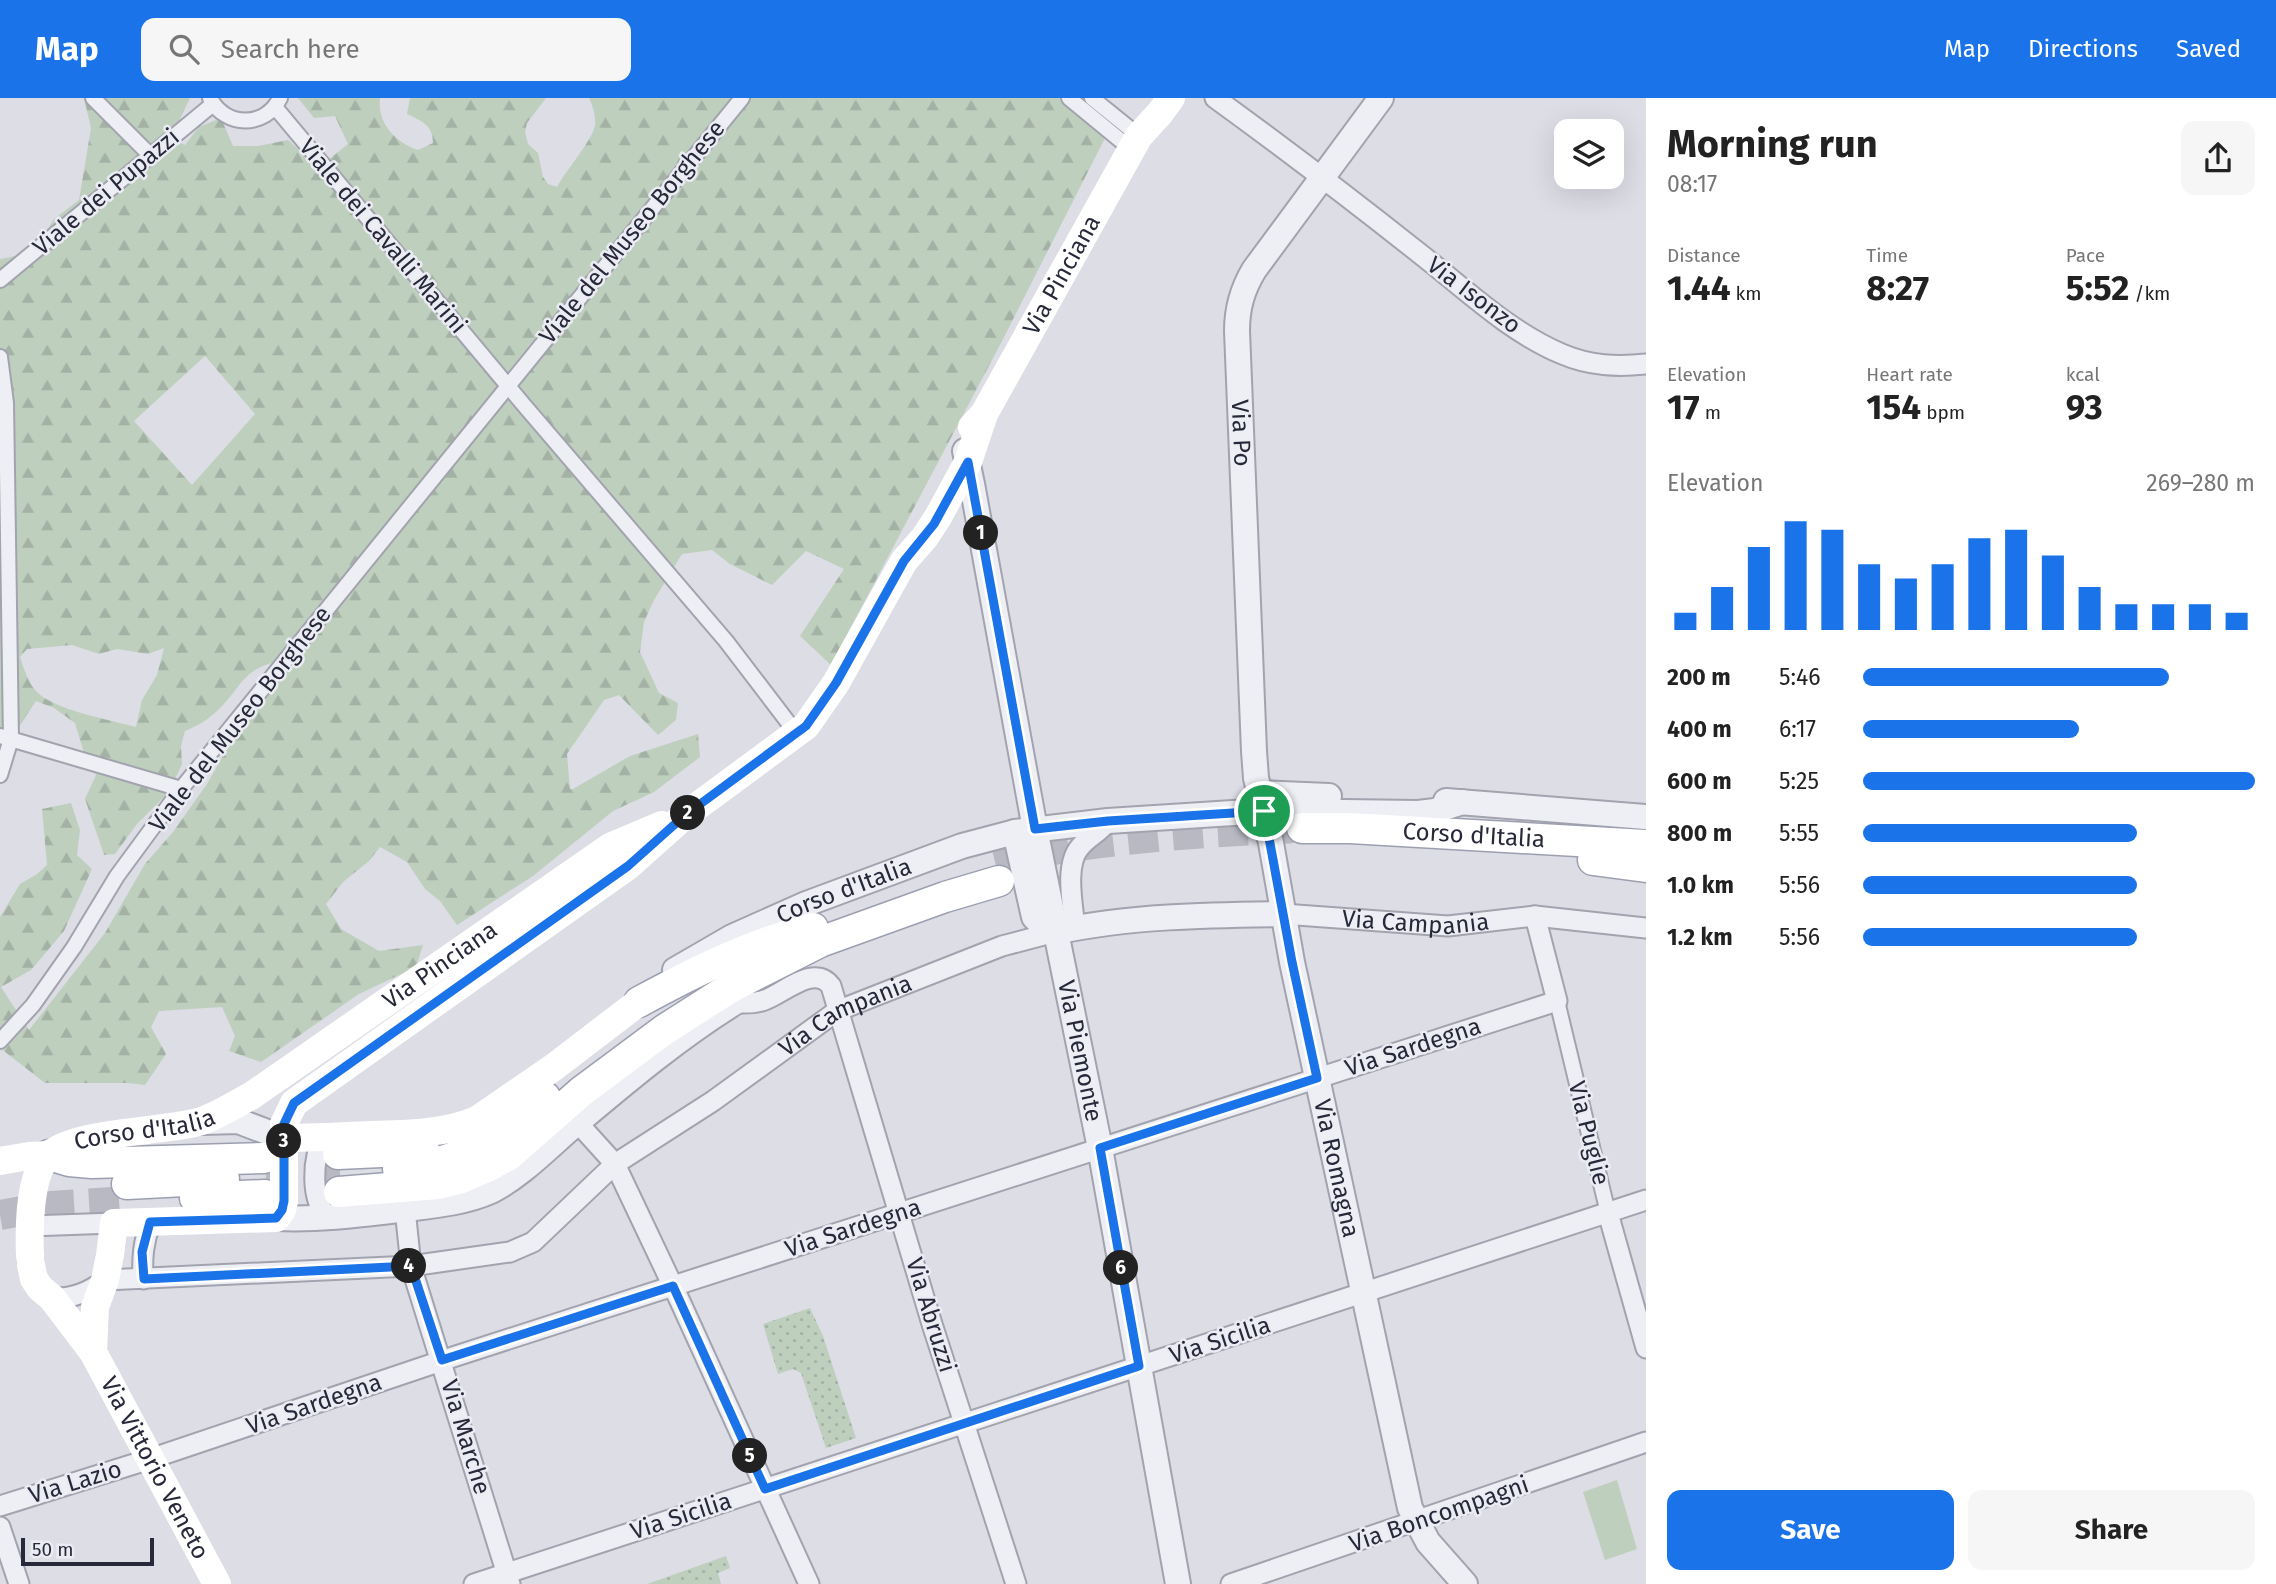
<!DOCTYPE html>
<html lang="en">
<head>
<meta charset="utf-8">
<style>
	:root { --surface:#fff; --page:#f6f6f6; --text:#222; --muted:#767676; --accent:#1a73e8 }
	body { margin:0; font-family:"Fira Sans",sans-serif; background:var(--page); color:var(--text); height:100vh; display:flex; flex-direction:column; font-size:26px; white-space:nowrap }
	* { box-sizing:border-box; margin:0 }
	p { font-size:23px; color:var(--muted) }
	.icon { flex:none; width:38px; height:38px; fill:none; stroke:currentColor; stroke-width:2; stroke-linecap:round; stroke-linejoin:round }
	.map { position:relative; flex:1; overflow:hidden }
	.panel { display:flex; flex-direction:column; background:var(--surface); width:630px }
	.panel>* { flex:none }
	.fabs { position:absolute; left:1554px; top:21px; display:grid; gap:14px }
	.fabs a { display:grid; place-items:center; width:70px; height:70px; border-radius:14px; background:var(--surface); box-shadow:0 7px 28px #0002; font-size:35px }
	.scale { position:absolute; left:21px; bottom:18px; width:133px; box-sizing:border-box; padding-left:7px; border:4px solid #27293a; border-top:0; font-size:19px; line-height:24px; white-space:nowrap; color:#27293a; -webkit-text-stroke:5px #ebecf3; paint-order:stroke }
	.pin { position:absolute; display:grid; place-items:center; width:60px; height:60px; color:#fff; margin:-30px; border:4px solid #fff; border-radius:50%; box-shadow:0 2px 7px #0007 }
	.km { position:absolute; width:35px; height:35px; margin:-18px; border-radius:50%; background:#222; color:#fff; font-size:19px; line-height:35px; text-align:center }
	.round { display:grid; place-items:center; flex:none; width:74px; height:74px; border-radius:14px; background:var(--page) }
	.headline { display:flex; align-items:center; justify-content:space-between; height:119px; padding:0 21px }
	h1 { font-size:38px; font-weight:700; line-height:52px }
	.stats { display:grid; grid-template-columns:repeat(3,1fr); gap:10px; height:119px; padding:7px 21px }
	.stats div { display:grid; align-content:center }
	.stats b { font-size:35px; font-weight:700 }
	.stats small { font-size:19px; font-weight:400 }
	.stats p { font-size:19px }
	.chart { height:196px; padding:14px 21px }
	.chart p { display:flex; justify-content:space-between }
	.chart svg { width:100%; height:126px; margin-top:7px; stroke:var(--accent); stroke-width:6 }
	.button { display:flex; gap:14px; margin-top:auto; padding:14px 21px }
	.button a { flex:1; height:80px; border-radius:14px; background:var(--accent); color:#fff; font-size:28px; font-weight:700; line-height:80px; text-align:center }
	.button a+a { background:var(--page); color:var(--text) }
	ul { padding:0 21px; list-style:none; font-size:23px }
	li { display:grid; grid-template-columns:112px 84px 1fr; align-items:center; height:52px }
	li i { height:18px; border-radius:9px; background:var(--accent) }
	header { display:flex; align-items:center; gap:42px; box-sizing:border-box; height:98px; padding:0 35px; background:var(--accent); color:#fff }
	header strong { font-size:33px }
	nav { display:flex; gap:38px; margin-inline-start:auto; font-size:24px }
	.search { width:490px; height:63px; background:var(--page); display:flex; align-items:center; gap:18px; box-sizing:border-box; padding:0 24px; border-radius:14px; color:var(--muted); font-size:26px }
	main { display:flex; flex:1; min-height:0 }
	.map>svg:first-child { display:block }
	.forest { fill:url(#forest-firs); fill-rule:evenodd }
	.garden { fill:url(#garden-dots) }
	.pitch { fill:#becfbe }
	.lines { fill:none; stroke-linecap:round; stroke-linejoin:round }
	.primary-tunnel { stroke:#b8b9c3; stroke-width:30; stroke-dasharray:30 15; stroke-linecap:butt }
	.pedestrian-casing { stroke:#a2a3ae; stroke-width:18 }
	.minor-casing { stroke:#a2a3ae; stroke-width:23 }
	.tertiary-casing { stroke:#a2a3ae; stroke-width:28 }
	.primary-casing { stroke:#9c9fb0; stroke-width:33 }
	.pedestrian { stroke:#eeeff4; stroke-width:14 }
	.minor { stroke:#eeeff4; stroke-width:19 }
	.tertiary { stroke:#eeeff4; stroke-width:24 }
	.secondary { stroke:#fff; stroke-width:28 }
	.primary { stroke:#fff; stroke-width:30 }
	.route-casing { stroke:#fff; stroke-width:14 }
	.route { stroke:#1a73e8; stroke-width:9 }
	.labels { text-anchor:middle; stroke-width:5; stroke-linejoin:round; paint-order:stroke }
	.street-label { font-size:24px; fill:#27293a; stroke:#ebecf3 }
</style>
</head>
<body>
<header>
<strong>Map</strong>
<div class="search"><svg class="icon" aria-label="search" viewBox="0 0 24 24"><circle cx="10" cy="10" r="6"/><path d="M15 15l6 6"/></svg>Search here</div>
<nav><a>Map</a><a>Directions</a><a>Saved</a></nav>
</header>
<main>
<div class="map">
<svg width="1646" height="1486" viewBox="0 0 1646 1486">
	<defs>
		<pattern id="forest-firs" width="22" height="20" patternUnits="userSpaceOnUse" patternTransform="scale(1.75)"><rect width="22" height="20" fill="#becfbe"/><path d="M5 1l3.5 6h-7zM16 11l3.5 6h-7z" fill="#a3b2a4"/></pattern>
		<pattern id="garden-dots" width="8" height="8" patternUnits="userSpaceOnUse" patternTransform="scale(1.75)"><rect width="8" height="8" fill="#becfbe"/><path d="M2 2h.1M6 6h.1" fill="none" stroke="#a3b2a4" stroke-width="1.8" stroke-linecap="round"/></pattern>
	</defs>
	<rect width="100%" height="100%" fill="#dcdde5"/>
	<path class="forest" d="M84 0H190L171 40 185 47 199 29 221 20 233 48H258L288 42 310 62H328L348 46 335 18 314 20 298 0H380C377 25 395 44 418 52L433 45C433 27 422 23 407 16L410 0H546L527 25 525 34 528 46 538 55 543 79 548 86 557 89C565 74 594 40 595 27 596 18 593 9 589 0H1060L1106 38 1001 245 831 567 800 538 844 471 806 453 772 487 730 466 712 452 682 456 654 502 644 524 640 554 659 595 678 605 676 622 658 637 619 597 604 602 567 656 570 691H573L630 658 698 636 700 659 654 694 613 713 533 778 457 827 440 803 425 791 407 764 380 749 369 763 343 784 326 806 341 831 379 853 423 847 416 869 359 896 261 964 229 953 235 938 222 909 159 913 151 929 166 956 145 987 128 985H45L0 950V819L20 786 37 776 47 767 42 711 71 705 80 732 77 757 92 771 64 833 31 872 1 889 29 932 105 835 145 766 173 734 207 686 276 564C241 572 241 591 218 612 208 622 197 628 185 633L181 648 182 666 169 694 137 726 115 756 104 757 85 701 96 677 87 665 75 625 54 610 36 603 11 641 0 632V161L21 157 41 142 54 121 79 102 91 30ZM205 258 255 316 192 387 134 323ZM72 547 99 556 117 551 148 556 164 550 157 577 142 602 136 629C111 622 54 612 37 594 28 585 24 571 20 559L27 551Z"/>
	<path class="garden" d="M810 1210 823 1238 856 1340 826 1350 801 1275 793 1271 778 1276 763 1226Z
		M726 1458 730 1470 718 1475 721 1486H647Z"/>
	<path class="pitch" d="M1617 1382 1637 1451 1605 1462 1583 1394Z"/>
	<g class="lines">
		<path class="primary-tunnel" d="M995 764C1090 741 1203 734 1302 730
			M266 1079 340 1076
			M0 1117 51 1108 128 1103"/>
		<g class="pedestrian-casing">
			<path id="pedestrian" d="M93 0 151 58
				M210 0C225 30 266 30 280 0
				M1069 0 1131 51
				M1092 0 1139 38
				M275 9 523 306 726 543 797 636
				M0 182 213 6
				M0 259 6 305 11 641 0 677
				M0 638 181 691
				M1557 903 1608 1115
				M0 943 33 907 74 849 117 778 181 691 742 0"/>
		</g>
		<g class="minor-casing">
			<g id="minor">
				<path d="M1215 0C1284 50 1352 102 1419 155 1464 190 1509 234 1562 256 1590 268 1617 269 1646 266"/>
				<path id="s1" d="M1283 816 1448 828 1535 818 1646 830"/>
				<path d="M1075 830C1073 808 1064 767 1080 749 1088 739 1099 735 1108 723"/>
				<path d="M734 905C745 905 757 906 767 901 785 894 815 866 831 888L932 1226 1016 1486"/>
				<path d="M577 1024 615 1066 679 1201 809 1486"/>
				<path d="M324 1039C312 1060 310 1101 328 1120"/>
				<path d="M405 1111 411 1168 510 1486"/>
				<path d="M1608 1115 1646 1250"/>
				<path d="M30 1128 114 1125"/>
				<path d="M143 1181C142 1160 143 1144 151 1124"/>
				<path id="s2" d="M52 1200C73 1201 89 1194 105 1182L411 1168 510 1154 533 1144 615 1066 713 1003 837 913 1002 848 1055 834"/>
				<path d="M0 1408 150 1361 456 1258 1557 903 1535 818"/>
				<path d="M0 1429 19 1486"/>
				<path d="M474 1486 1646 1102"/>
				<path d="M1231 1486 1646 1344"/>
			</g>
		</g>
		<g class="tertiary-casing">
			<g id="tertiary">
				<path id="s3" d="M1381 0 1254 172C1242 192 1237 210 1237 233L1254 653 1256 680 1271 745 1292 864 1410 1410 1428 1444 1465 1486"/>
				<path id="s4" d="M965 353 972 386 1035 731 1100 1050 1178 1486"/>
				<path d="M1260 695 1329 698"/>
				<path d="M1446 703 1646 719"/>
				<path d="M1015 734 1034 819 1044 829 1055 834"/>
				<path d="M1055 834C1129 818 1208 817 1283 816"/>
				<path id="s5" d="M675 872 732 839 806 806 962 748 1015 734 1108 723 1264 713 1418 715 1435 713 1462 704"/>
				<path d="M203 1024 238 1023 283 1040"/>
				<path d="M276 1120C317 1122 357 1117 398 1112 428 1108 462 1106 491 1093 524 1076 550 1047 578 1024 628 982 678 940 734 905"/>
			</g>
		</g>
		<g class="primary-casing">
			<g id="primary">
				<path id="s9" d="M1302 730H1350L1646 747"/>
				<path d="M1593 762 1646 769"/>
				<path d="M639 904C696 873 750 846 813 830"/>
				<path d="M338 1056 424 1052"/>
				<path d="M49 1057 69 1063 92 1065 264 1060"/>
				<path d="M398 1071C460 1067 499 1038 545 999"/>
				<path d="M127 1086 224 1081"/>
				<path d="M339 1094 438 1086 459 1081 487 1069 509 1057 582 993 664 932 733 888 820 844 945 799 999 783"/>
				<path d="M195 1100 265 1097"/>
			</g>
		</g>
		<use href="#pedestrian" class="pedestrian"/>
		<use href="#minor" class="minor"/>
		<use href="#tertiary" class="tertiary"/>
		<g class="secondary">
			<path id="s6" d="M972 329 984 316 1139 38 1160 15 1171 0"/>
			<path d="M283 1040C313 1040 342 1038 371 1037 407 1036 444 1036 477 1022L554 969 639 904"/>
			<path d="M0 1063 29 1058 49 1057"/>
			<path d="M110 1157 114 1125 276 1120 282 1112 284 1103V1026L294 1005 628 768 684 718 806 628 836 585 904 463 925 439 938 419 968 364 984 316"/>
			<path id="s7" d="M30 1158C29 1132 29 1079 47 1059 72 1033 163 1034 198 1024 216 1019 235 1006 251 998L610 749 662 727"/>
			<path id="s8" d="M31 1167 34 1181 40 1190 52 1200 93 1254 217 1486"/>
			<path d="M93 1254 95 1209 105 1182 109 1162"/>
		</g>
		<use href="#primary" class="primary"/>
	</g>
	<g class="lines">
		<g class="route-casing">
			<path id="route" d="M968 364 1035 731 1108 723 1264 713 1292 864 1317 980 1100 1050 1139 1268 765 1391 673 1188 442 1262 411 1168 144 1181 142 1154 150 1124 276 1120 282 1112 284 1103V1026L294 1005 628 768 684 718 806 628 836 585 904 463 934 426Z"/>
		</g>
		<use href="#route" class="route"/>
	</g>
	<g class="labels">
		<g class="street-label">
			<text transform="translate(106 94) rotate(-40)" y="8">Viale dei Pupazzi</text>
			<text transform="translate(632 134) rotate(-51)" y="8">Viale del Museo Borghese</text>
			<text transform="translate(383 138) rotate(50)" y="8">Viale dei Cavalli Marini</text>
			<text dy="8" stroke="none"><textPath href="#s6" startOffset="177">Via Pinciana</textPath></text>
			<text transform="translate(1474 197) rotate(37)" y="8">Via Isonzo</text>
			<text dy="8" stroke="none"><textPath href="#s3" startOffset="380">Via Po</textPath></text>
			<text transform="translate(240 621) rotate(-52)" y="8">Viale del Museo Borghese</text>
			<text dy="8" stroke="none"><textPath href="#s9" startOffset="172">Corso d'Italia</textPath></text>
			<text dy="8" stroke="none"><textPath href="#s5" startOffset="187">Corso d'Italia</textPath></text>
			<text dy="8" stroke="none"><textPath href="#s1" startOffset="133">Via Campania</textPath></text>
			<text dy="8" stroke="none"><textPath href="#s7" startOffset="548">Via Pinciana</textPath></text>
			<text dy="8" stroke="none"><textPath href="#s2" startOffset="877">Via Campania</textPath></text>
			<text transform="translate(1413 949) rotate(-18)" y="8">Via Sardegna</text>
			<text dy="8" stroke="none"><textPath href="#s4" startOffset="611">Via Piemonte</textPath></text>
			<text transform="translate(1589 1035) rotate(76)" y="8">Via Puglie</text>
			<text dy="8" stroke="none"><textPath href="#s7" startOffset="205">Corso d'Italia</textPath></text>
			<text dy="8" stroke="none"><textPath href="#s3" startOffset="1124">Via Romagna</textPath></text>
			<text transform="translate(853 1130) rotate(-18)" y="8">Via Sardegna</text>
			<text transform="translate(931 1217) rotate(73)" y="8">Via Abruzzi</text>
			<text transform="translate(1220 1242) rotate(-18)" y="8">Via Sicilia</text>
			<text transform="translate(314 1306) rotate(-19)" y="8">Via Sardegna</text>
			<text transform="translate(466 1339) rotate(73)" y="8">Via Marche</text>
			<text dy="8" stroke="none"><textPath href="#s8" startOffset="240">Via Vittorio Veneto</textPath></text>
			<text transform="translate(75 1384) rotate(-17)" y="8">Via Lazio</text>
			<text transform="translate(1439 1416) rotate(-19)" y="8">Via Boncompagni</text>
			<text transform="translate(681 1418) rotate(-18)" y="8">Via Sicilia</text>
		</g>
	</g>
</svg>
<div class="fabs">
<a><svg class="icon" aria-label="layers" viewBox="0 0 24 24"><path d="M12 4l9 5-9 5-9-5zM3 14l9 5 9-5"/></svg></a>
</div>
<div class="scale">50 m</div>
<div class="pin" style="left:1264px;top:713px;background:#1e9e55"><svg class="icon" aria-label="arrive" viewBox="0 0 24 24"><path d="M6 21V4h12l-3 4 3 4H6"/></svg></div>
<b class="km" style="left:981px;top:435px">1</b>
<b class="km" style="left:688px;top:715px">2</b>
<b class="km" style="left:284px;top:1043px">3</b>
<b class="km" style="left:409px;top:1168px">4</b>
<b class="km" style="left:750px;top:1358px">5</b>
<b class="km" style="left:1121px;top:1170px">6</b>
</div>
<section class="panel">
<div class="headline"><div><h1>Morning run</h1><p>08:17</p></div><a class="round"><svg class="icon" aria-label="share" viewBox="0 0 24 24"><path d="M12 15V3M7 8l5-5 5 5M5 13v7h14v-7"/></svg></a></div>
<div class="stats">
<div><p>Distance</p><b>1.44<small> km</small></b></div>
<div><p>Time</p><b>8:27</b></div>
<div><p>Pace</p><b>5:52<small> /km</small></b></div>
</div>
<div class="stats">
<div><p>Elevation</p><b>17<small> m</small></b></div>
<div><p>Heart rate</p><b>154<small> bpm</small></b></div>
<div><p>kcal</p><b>93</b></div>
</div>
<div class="chart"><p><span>Elevation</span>269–280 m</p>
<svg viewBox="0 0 160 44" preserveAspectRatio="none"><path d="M5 44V38M15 44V29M25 44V15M35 44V6M45 44V9M55 44V21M65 44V26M75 44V21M85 44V12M95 44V9M105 44V18M115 44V29M125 44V35M135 44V35M145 44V35M155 44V38"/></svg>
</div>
<ul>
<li><b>200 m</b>5:46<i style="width:78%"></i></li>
<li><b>400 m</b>6:17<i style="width:55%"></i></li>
<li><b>600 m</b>5:25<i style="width:100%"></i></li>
<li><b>800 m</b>5:55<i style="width:70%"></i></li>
<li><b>1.0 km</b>5:56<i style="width:70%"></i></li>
<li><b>1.2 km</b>5:56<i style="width:70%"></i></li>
</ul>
<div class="button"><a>Save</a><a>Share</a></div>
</section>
</main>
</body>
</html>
